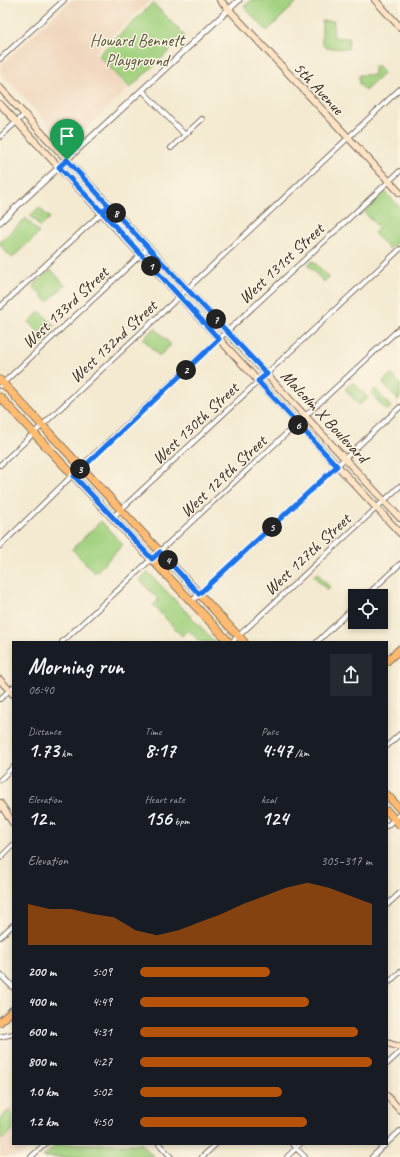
<!DOCTYPE html>
<html lang="en">
<head>
<meta charset="utf-8">
<style>
	:root { --surface:#171b24; --page:#242831; --text:#f1f3f6; --muted:#9ea1a6; --accent:#b45309 }
	body { margin:0; font-family:Caveat,sans-serif; background:var(--page); color:var(--text); height:100vh; display:flex; flex-direction:column; font-size:15px; white-space:nowrap }
	* { box-sizing:border-box; margin:0 }
	p { font-size:13px; color:var(--muted) }
	.icon { flex:none; width:22px; height:22px; fill:none; stroke:currentColor; stroke-width:2; stroke-linecap:round; stroke-linejoin:round }
	.map { position:relative; flex:1; overflow:hidden }
	.drawer { position:absolute; left:12px; top:641px; width:376px; height:504px; display:flex; flex-direction:column; background:var(--surface); border-radius:0px; box-shadow:0 2px 6px #0003 }
	.drawer>* { flex:none }
	.fabs { position:absolute; left:348px; top:589px; display:grid; gap:8px }
	.fabs a { display:grid; place-items:center; width:40px; height:40px; border-radius:0px; background:var(--surface); box-shadow:0 2px 6px #0003; font-size:20px }
	.pin { position:absolute; display:grid; place-items:center; width:34px; height:34px; color:#fff; margin:-41px -17px; border-radius:50% 50% 50% 0; rotate:-45deg; box-shadow:0 0 4px #0007 }
	.pin .icon { rotate:45deg }
	.km { position:absolute; width:20px; height:20px; margin:-10px; border-radius:50%; background:#222; color:#fff; font-size:11px; line-height:20px; text-align:center }
	.round { display:grid; place-items:center; flex:none; width:42px; height:42px; border-radius:0px; background:var(--page) }
	.overview { display:flex; align-items:center; justify-content:space-between; height:68px; padding:0 16px }
	h1 { font-size:22px; font-weight:700; line-height:30px }
	.metrics { display:grid; grid-template-columns:repeat(3,1fr); gap:6px; height:68px; padding:4px 16px }
	.metrics div { display:grid; align-content:center }
	.metrics b { font-size:20px; font-weight:700 }
	.metrics small { font-size:11px; font-weight:400 }
	.metrics p { font-size:11px }
	.chart { height:112px; padding:8px 16px }
	.chart p { display:flex; justify-content:space-between }
	.chart svg { width:100%; height:72px; margin-top:4px; fill:var(--accent); opacity:.7 }
	ul { padding:0 16px; list-style:none; font-size:13px }
	li { display:grid; grid-template-columns:64px 48px 1fr; align-items:center; height:30px }
	li i { height:10px; border-radius:5px; background:var(--accent) }
	.map>svg:first-child { display:block }
	.built { fill:#f0d6bc }
	.green { fill:#a3d280; stroke:#6f7e4f }
	.lines { fill:none; stroke-linecap:round; stroke-linejoin:round }
	.minor-casing { stroke:#7c6d5d; stroke-width:6 }
	.tertiary-casing { stroke:#7c6d5d; stroke-width:7 }
	.secondary-casing { stroke:#7c6d5d; stroke-width:8 }
	.primary-casing { stroke:#7c6d5d; stroke-width:9 }
	.minor { stroke:#fff; stroke-width:4 }
	.tertiary { stroke:#fff; stroke-width:5 }
	.secondary { stroke:#ffe4c6; stroke-width:6 }
	.primary { stroke:#ffbb71; stroke-width:7 }
	.route-casing { stroke:#fff; stroke-width:8 }
	.route { stroke:#1a73e8; stroke-width:5 }
	.labels { text-anchor:middle; stroke-width:3; stroke-linejoin:round; paint-order:stroke }
	.park-label { font-size:17px; fill:#555436; stroke:#fcf5e5 }
	.street-label { font-size:17px; fill:#3b2a1e; stroke:#fcf5e5 }
</style>
</head>
<body>
<div class="map">
<svg width="400" height="1157" viewBox="0 0 400 1157">
	<rect width="100%" height="100%" fill="#fcf5e5"/>
	<filter id="ink" filterUnits="userSpaceOnUse"><feTurbulence type="fractalNoise" baseFrequency=".025" numOctaves="2"/><feDisplacementMap in="SourceGraphic" scale="8" xChannelSelector="R" yChannelSelector="G"/><feConvolveMatrix kernelMatrix="1 2 1 2 8 2 1 2 1" color-interpolation-filters="sRGB"/></filter>
	<filter id="wash" filterUnits="userSpaceOnUse"><feTurbulence type="fractalNoise" baseFrequency=".012" numOctaves="4" result="noise"/><feDisplacementMap in="SourceGraphic" scale="16" xChannelSelector="R" yChannelSelector="G"/><feGaussianBlur stdDeviation="0.9" result="paint"/><feColorMatrix in="noise" values="0 0 0 0 0 0 0 0 0 0 0 0 0 0 0 0 0 1.4 0 .05"/><feComposite in="paint" operator="in"/></filter>
	<g filter="url(#wash)">
		<rect width="100%" height="100%" fill="#f4ead1"/>
		<path class="built" d="M71 0H151L95 52 128 89 67 145 0 72V66Z
			M13 1104V1144H34L20 1157H0V1116Z"/>
		<path class="green" d="M251 0H299L267 31 244 7Z
			M153 3 185 36 130 88 98 55Z
			M322 21H334L333 34 337 38H349L348 49 326 48 322 44Z
			M374 66H378L384 73 365 91 359 84V75H374Z
			M385 192 400 207V239L389 249 374 233 379 228 364 212Z
			M39 207 44 212 35 221 30 216Z
			M45 213 50 218 40 227 36 222Z
			M26 218 39 233 12 258 0 245V242Z
			M313 261 329 277 324 282 308 265Z
			M51 270 65 285 48 302 33 286Z
			M40 311 54 326 43 337 29 322Z
			M155 328 171 345 159 356 143 339Z
			M391 374 400 384V398L398 400 382 382Z
			M353 382 368 398 359 405 345 389Z
			M375 389 391 407 387 411 371 393Z
			M101 521 123 545 95 573 72 549Z
			M148 572 215 642H200L188 630 182 636 153 605 159 600 140 580Z
			M317 573 330 587 327 590 314 576Z
			M9 1111 13 1115V1130L2 1140 0 1137V1119Z
			M57 1144H142L154 1157H43Z"/>
	</g>
	<g filter="url(#ink)">
		<g class="lines">
			<g class="minor-casing">
				<path id="minor" d="M0 59 64 0
					M142 90 185 135
					M0 137 25 114
					M171 148 202 119
					M0 307 109 206
					M0 386 148 248
					M0 465 400 89
					M113 517 400 249
					M0 546 87 461 400 171
					M366 596 400 564
					M191 602 400 407
					M62 642 400 328
					M232 642 400 486
					M317 642 355 606
					M0 699 13 687
					M387 746 400 734
					M0 780 13 767
					M387 826 400 814
					M0 858 13 845
					M387 905 400 893
					M0 937 13 925
					M387 984 400 972
					M0 1037 13 1034
					M387 1064 400 1052
					M387 1143 400 1131
					M159 1144 171 1157
					M292 1144 305 1157
					M31 1157 45 1144
					M202 1157 216 1144
					M287 1157 300 1144
					M372 1157 386 1144"/>
			</g>
			<g class="tertiary-casing">
				<path id="tertiary" d="M0 222 239 0
					M0 974 13 987"/>
			</g>
			<g class="secondary-casing">
				<path id="secondary" d="M220 0 400 193
					M375 0 400 27
					M0 88 400 518
					M0 104 400 533
					M0 680 13 694
					M0 803 13 823
					M387 1043 400 1047
					M387 1096 400 1110"/>
			</g>
			<g class="primary-casing">
				<path id="primary" d="M0 380 244 642
					M0 397 229 642
					M387 661 400 649
					M387 795 400 809
					M387 811 400 825
					M0 1022 13 1010"/>
			</g>
			<use href="#minor" class="minor"/>
			<use href="#tertiary" class="tertiary"/>
			<use href="#secondary" class="secondary"/>
			<use href="#primary" class="primary"/>
		</g>
	</g>
	<g class="lines" filter="url(#ink)">
		<g class="route-casing">
			<path id="route" d="M67 160 109 206 102 212 219 339 74 476 152 559 160 552 199 594 337 466 258 381 267 374 109 206 102 212 59 167 67 160"/>
		</g>
		<use href="#route" class="route"/>
	</g>
	<g class="labels">
		<g class="park-label">
			<text x="137" y="46">Howard Bennett<tspan x="137" dy="20">Playground</tspan></text>
		</g>
		<g class="street-label">
			<text transform="translate(319 88) rotate(47)" y="6">5th Avenue</text>
			<text transform="translate(281 263) rotate(-43)" y="6">West 131st Street</text>
			<text transform="translate(65 307) rotate(-43)" y="6">West 133rd Street</text>
			<text transform="translate(113 341) rotate(-43)" y="6">West 132nd Street</text>
			<text transform="translate(325 416) rotate(47)" y="6">Malcolm X Boulevard</text>
			<text transform="translate(195 423) rotate(-43)" y="6">West 130th Street</text>
			<text transform="translate(223 476) rotate(-43)" y="6">West 129th Street</text>
			<text transform="translate(307 554) rotate(-43)" y="6">West 127th Street</text>
		</g>
	</g>
</svg>
<div class="fabs">
<a><svg class="icon" aria-label="locate" viewBox="0 0 24 24"><circle cx="12" cy="12" r="6"/><path d="M12 2v4M12 18v4M2 12h4M18 12h4"/></svg></a>
</div>
<div class="pin" style="left:67px;top:160px;background:#1e9e55"><svg class="icon" aria-label="arrive" viewBox="0 0 24 24"><path d="M6 21V4h12l-3 4 3 4H6"/></svg></div>
<b class="km" style="left:151px;top:266px">1</b>
<b class="km" style="left:186px;top:370px">2</b>
<b class="km" style="left:80px;top:469px">3</b>
<b class="km" style="left:168px;top:560px">4</b>
<b class="km" style="left:272px;top:527px">5</b>
<b class="km" style="left:298px;top:425px">6</b>
<b class="km" style="left:216px;top:319px">7</b>
<b class="km" style="left:116px;top:213px">8</b>
<section class="drawer">
<div class="overview"><div><h1>Morning run</h1><p>06:40</p></div><a class="round"><svg class="icon" aria-label="share" viewBox="0 0 24 24"><path d="M12 15V3M7 8l5-5 5 5M5 13v7h14v-7"/></svg></a></div>
<div class="metrics">
<div><p>Distance</p><b>1.73<small> km</small></b></div>
<div><p>Time</p><b>8:17</b></div>
<div><p>Pace</p><b>4:47<small> /km</small></b></div>
</div>
<div class="metrics">
<div><p>Elevation</p><b>12<small> m</small></b></div>
<div><p>Heart rate</p><b>156<small> bpm</small></b></div>
<div><p>kcal</p><b>124</b></div>
</div>
<div class="chart"><p><span>Elevation</span>305–317 m</p>
<svg viewBox="0 0 160 44" preserveAspectRatio="none"><path d="M0 44V19L10 22L20 22L30 25L40 27L50 35L60 38L70 35L80 30L90 25L100 19L110 14L120 9L130 6L140 9L150 14L160 19V44z"/></svg>
</div>
<ul>
<li><b>200 m</b>5:09<i style="width:56%"></i></li>
<li><b>400 m</b>4:49<i style="width:73%"></i></li>
<li><b>600 m</b>4:31<i style="width:94%"></i></li>
<li><b>800 m</b>4:27<i style="width:100%"></i></li>
<li><b>1.0 km</b>5:02<i style="width:61%"></i></li>
<li><b>1.2 km</b>4:50<i style="width:72%"></i></li>
</ul>
</section>
</div>
</body>
</html>
